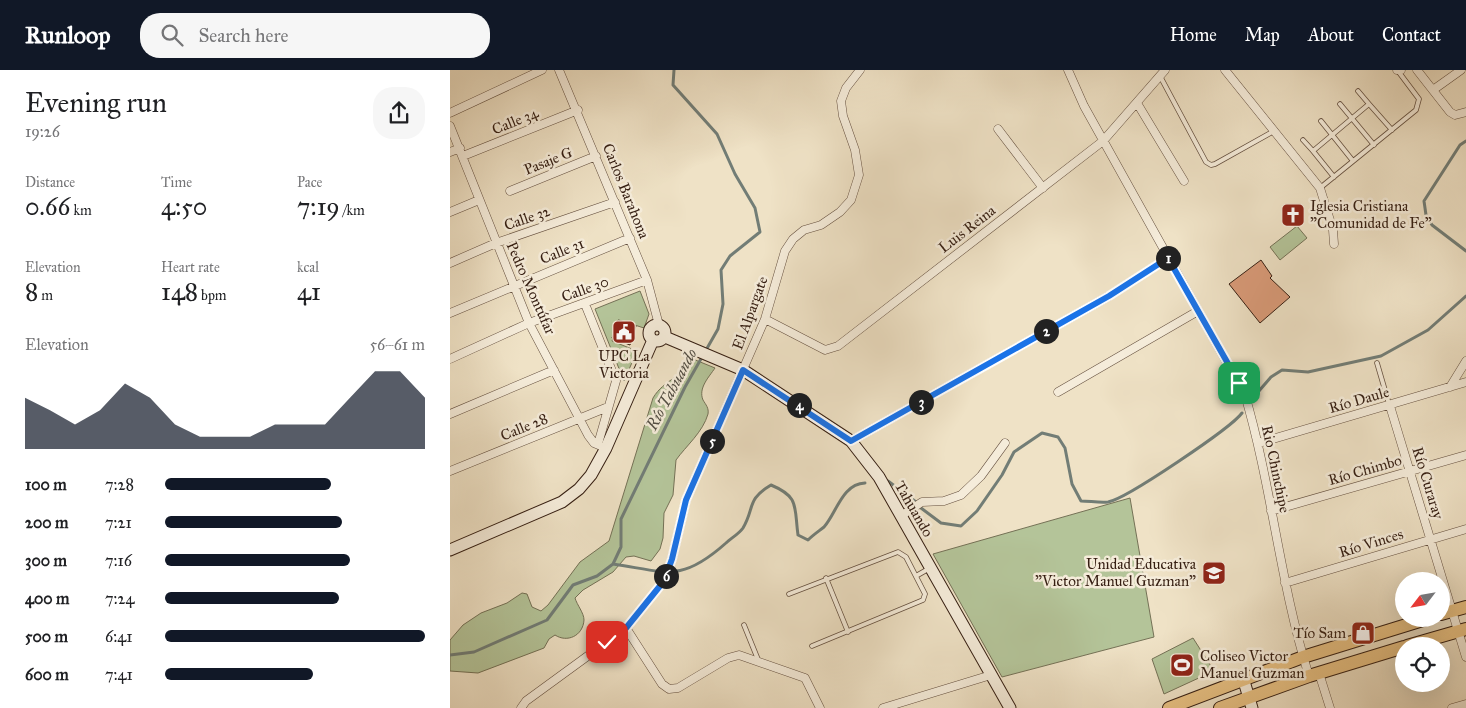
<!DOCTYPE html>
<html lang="en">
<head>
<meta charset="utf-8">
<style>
	:root { --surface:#fff; --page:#f6f6f6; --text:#202124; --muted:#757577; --accent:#111827 }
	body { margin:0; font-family:"IM FELL Great Primer",serif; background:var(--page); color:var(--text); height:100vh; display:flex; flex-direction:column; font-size:19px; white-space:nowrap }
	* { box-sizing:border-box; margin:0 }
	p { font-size:16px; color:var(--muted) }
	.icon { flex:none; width:28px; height:28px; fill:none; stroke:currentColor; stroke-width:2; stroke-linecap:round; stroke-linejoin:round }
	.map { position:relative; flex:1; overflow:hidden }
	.panel { display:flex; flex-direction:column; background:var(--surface); width:450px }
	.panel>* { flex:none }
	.needle { width:32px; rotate:239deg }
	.fabs { position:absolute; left:945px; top:502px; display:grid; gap:10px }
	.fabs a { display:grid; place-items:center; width:55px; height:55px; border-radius:50%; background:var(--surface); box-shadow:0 5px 20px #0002; font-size:25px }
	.pin { position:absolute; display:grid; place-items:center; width:42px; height:42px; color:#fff; margin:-21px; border-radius:10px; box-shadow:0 2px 8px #0006 }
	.km { position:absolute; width:25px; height:25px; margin:-12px; border-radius:50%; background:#222; color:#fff; font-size:14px; line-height:25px; text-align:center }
	.round { display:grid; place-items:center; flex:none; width:52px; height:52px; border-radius:20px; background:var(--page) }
	.overview { display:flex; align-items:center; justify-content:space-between; height:85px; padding:0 25px }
	h1 { font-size:28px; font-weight:600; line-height:38px }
	.stats { display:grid; grid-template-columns:repeat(3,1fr); gap:8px; height:85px; padding:5px 25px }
	.stats div { display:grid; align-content:center }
	.stats b { font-size:25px; font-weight:600 }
	.stats small { font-size:14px; font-weight:400 }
	.stats p { font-size:14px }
	.chart { height:140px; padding:10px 25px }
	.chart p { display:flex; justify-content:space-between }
	.chart svg { width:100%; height:90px; margin-top:5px; fill:var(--accent); opacity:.7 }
	ul { padding:0 25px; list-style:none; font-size:16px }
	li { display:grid; grid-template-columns:80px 60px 1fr; align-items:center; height:38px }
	li i { height:12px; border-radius:6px; background:var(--accent) }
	header { display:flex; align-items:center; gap:30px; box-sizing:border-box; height:70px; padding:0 25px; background:var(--accent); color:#fff }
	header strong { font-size:24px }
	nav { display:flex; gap:28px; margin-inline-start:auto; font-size:18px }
	.search { width:350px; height:45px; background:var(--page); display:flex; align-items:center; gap:12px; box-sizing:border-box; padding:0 18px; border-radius:20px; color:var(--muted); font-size:19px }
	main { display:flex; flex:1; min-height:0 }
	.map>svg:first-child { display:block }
	.green { fill:#b4c499; stroke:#747156 }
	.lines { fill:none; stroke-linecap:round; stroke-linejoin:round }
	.stream { stroke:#727d76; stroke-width:3 }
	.building { fill:#da9b79; stroke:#351e12 }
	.lane-casing { stroke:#644f3f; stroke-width:5.5 }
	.street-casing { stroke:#644f3f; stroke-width:9 }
	.secondary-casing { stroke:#351e12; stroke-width:13 }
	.primary-casing { stroke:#351e12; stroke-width:14 }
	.lane { stroke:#f5ecda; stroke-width:4 }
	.street { stroke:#f5ecda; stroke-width:8 }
	.secondary { stroke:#f5ecda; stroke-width:11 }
	.primary { stroke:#e8c183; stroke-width:12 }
	.route-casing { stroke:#fff; stroke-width:10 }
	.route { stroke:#1a73e8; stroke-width:6 }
	.labels { text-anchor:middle; stroke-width:5; stroke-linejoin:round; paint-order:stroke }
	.street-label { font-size:15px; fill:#351e12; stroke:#f5ecda }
	.poi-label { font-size:15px; fill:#351e12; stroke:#f5ecda; text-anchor:start }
	.water-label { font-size:16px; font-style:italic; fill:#534e44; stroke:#f5ecda }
</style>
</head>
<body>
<header>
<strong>Runloop</strong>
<div class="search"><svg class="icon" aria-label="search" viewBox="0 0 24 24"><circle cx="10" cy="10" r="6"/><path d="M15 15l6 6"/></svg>Search here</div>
<nav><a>Home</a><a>Map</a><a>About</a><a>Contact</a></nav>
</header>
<main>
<section class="panel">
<div class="overview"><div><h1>Evening run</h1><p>19:26</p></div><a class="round"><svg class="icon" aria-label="share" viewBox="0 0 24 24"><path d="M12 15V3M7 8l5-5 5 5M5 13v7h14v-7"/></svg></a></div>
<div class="stats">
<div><p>Distance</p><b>0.66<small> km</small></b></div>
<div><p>Time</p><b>4:50</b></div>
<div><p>Pace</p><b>7:19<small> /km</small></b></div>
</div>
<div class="stats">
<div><p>Elevation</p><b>8<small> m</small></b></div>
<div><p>Heart rate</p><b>148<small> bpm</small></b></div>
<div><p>kcal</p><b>41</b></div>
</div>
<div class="chart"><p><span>Elevation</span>56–61 m</p>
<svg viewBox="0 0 160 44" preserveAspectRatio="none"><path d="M0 44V19L10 25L20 32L30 25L40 12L50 19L60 32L70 38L80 38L90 38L100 32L110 32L120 32L130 19L140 6L150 6L160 19V44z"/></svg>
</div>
<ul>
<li><b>100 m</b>7:28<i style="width:64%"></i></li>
<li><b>200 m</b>7:21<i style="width:68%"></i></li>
<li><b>300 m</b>7:16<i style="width:71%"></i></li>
<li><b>400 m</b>7:24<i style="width:67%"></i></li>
<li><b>500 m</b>6:41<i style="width:100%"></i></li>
<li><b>600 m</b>7:41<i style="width:57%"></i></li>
</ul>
</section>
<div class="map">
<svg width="1016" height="638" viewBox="0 0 1016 638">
	<rect width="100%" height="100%" fill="#efe2c6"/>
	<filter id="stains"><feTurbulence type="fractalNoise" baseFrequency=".004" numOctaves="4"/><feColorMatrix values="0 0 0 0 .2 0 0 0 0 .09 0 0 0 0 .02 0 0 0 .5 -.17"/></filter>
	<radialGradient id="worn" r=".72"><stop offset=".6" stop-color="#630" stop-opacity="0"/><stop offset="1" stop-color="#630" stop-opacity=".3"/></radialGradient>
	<path class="green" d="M847 156 857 168 830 190 820 177Z
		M190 221 199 244 194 258 169 250 162 271 187 281 174 311 145 239Z
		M238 287 265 298C259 307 248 318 253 330 256 335 259 338 258 344 253 362 236 376 226 390L223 425 214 443 213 468 210 479 201 491 184 486 176 487 163 502 133 520 125 528C127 535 134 543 134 550 133 566 117 573 105 565L99 569 94 578 28 603 0 601V570L13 555 31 543 57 533 72 523 77 524 82 537 91 541 98 535 130 492 159 471 203 328C215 308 231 311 238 287Z
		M680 428 704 567 552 607 483 484Z
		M743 568 764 601 714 624 702 589Z"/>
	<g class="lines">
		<path class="stream" d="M1016 71 1010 75 974 131 976 145 982 155 1016 181
			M802 329 821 307 832 300 858 302 931 286 978 260 1016 226
			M438 411 466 432
			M471 438 491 453 511 456 527 441 552 405 564 382 592 363 608 367 615 378 622 414 631 431C639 431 650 433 658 432 676 429 781 358 792 343
			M163 494C217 502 231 513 276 473 281 468 289 464 293 458 305 438 296 430 321 415 350 427 344 437 348 465L358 470C363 465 369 461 374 457 387 442 392 414 415 413
			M0 585 24 582 97 550 123 515 147 506 163 494 171 477V449L235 317 268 259 273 234 271 200 280 186 310 162 305 138 285 104 267 64 223 15 224 0"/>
	</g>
	<path class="building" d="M811 190 822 206 820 208 840 227 810 253 779 214Z
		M168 250 186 256 180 275 162 268Z"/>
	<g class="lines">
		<g class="lane-casing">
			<path id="lane" d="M710 6 756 92 761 95 765 94 824 61
				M908 21 919 34
				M890 34 924 75
				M871 51 903 91
				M853 70 863 81
				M884 107 863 81 919 34 942 60
				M870 118 966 40 969 29 948 1
				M927 293 939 334
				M466 506 480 498
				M376 508 398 562
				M339 524 448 482 456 487 475 524 473 530 461 535 362 576
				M294 555 309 592"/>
		</g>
		<g class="street-casing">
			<path id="street" d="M109 0 197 210 209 255
				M618 0 634 36 795 325C822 417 830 514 859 606
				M775 0 870 118 883 160 884 174
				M947 0H951
				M967 0 1000 42 1005 45 1016 42
				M983 20 1011 0
				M687 33 734 111
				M0 43 92 0
				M0 56 79 253 138 365 144 373 156 378
				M548 59 593 118
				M0 82 10 78
				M13 86 128 40
				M60 121 146 86
				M0 142 29 130
				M0 193 46 173 165 132
				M135 234 166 311 148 374
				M0 243 180 168
				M315 249 375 280 388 276 653 71 715 0
				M0 289 79 253 197 210
				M1000 317 1016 291
				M608 322 748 241
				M940 336 1016 587
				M0 344 104 300
				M401 371 659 226 718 188
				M809 373 1016 312
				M0 401 158 337
				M821 441 1016 385
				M451 446 472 432 494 431 511 425 531 406 555 373
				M835 513 1016 459
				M176 558 212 614 219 619 228 618 278 588 289 585 355 608 370 638
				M869 603 880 638
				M71 638 76 631 176 558 214 511 222 489 236 430 315 249 335 181 343 169 354 160 371 155 390 142 401 130 409 105 405 80 393 46 391 31 396 18 410 0
				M433 638 541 605
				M1002 638 1016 634"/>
		</g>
		<g class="secondary-casing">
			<path id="secondary" d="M199 263a8 8 0 1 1 16 0a8 8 0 1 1-16 0Z
				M215 267 293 300 401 371 429 407 560 638
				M0 480 112 432 129 419 141 405 156 378 203 270
				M793 608 802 638"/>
		</g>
		<g class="primary-casing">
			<path id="primary" d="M991 544 1016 537
				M957 576 1016 559
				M719 638 853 587 976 549
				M770 638 859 606 954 577"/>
		</g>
		<use href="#lane" class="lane"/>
		<use href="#street" class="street"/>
		<use href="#secondary" class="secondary"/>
		<use href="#primary" class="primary"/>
	</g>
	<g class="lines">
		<g class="route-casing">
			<path id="route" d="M157 572 176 558 214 511 222 489 236 430 293 300 401 371 659 226 718 188 789 313"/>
		</g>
		<use href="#route" class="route"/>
	</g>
	<defs>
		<g id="church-square" transform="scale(1.25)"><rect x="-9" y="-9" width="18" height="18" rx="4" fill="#8f2418" stroke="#f5ecda"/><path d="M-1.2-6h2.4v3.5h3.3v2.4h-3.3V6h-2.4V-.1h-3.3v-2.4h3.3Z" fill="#fff"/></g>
		<g id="civic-square" transform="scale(1.25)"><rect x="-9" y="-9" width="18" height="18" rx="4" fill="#8f2418" stroke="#f5ecda"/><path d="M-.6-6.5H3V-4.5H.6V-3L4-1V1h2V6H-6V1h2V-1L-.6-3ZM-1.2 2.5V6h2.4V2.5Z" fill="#fff"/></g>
		<g id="university-square" transform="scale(1.25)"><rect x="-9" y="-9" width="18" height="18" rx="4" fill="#8f2418" stroke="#f5ecda"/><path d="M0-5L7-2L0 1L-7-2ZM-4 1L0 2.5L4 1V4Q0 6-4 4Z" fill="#fff"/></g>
		<g id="shop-square" transform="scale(1.25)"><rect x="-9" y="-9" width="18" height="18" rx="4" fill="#8f2418" stroke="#f5ecda"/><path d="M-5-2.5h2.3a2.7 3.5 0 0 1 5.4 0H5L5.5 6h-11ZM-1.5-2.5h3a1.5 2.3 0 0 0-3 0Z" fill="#fff"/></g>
		<g id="stadium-square" transform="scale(1.25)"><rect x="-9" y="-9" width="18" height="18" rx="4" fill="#8f2418" stroke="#f5ecda"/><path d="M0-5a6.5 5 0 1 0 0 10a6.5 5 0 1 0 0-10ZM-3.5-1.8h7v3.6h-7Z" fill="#fff"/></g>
	</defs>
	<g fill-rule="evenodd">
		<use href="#church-square" x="843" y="145"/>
		<use href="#civic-square" x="174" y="262"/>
		<use href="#university-square" x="764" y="503"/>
		<use href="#shop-square" x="913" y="563"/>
		<use href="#stadium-square" x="732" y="595"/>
	</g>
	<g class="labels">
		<g class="street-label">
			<text transform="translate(65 51) rotate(-22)" y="5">Calle 34</text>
			<text transform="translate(98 91) rotate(-22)" y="5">Pasaje G</text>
			<text transform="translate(176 121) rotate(68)" y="5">Carlos Barahona</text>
			<text transform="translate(77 148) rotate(-19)" y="5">Calle 32</text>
			<text transform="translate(517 159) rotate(-38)" y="5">Luis Reina</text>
			<text transform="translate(112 181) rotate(-22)" y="5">Calle 31</text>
			<text transform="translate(81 218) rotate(66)" y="5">Pedro Montúfar</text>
			<text transform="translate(135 219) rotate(-20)" y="5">Calle 30</text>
			<text transform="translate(300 243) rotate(-70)" y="5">El Alpargate</text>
			<text transform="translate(909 330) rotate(-16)" y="5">Río Daule</text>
			<text transform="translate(74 357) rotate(-22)" y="5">Calle 28</text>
			<text transform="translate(826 399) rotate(78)" y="5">Rio Chinchipe</text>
			<text transform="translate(915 400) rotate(-16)" y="5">Río Chimbo</text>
			<text transform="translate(978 413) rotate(73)" y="5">Río Curaray</text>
			<text transform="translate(464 439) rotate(60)" y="5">Tahuando</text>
			<text transform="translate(921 473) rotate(-17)" y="5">Río Vinces</text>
		</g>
		<g class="poi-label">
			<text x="860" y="141">Iglesia Cristiana<tspan x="860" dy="17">"Comunidad de Fe"</tspan></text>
			<text x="174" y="291" text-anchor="middle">UPC La<tspan x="174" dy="17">Victoria</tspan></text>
			<text x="746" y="499" text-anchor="end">Unidad Educativa<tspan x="746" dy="17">"Victor Manuel Guzman"</tspan></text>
			<text x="896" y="568" text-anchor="end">Tío Sam</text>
			<text x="750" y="591">Coliseo Victor<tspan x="750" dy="17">Manuel Guzman</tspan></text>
		</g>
		<g class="water-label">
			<text transform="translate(221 319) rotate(-62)" y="6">Río Tahuando</text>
		</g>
	</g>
	<rect width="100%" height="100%" filter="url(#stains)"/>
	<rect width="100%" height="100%" fill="url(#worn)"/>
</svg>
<div class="fabs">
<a><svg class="needle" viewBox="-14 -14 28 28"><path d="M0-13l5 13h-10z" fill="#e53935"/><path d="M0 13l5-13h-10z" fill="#757577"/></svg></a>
<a><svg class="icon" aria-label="locate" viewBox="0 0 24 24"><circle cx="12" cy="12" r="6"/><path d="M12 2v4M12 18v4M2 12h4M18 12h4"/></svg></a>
</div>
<div class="pin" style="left:789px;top:313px;background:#1e9e55"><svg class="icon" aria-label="arrive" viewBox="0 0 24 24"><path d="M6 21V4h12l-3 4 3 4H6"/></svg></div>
<div class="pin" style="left:157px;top:572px;background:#d93025"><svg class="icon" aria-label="check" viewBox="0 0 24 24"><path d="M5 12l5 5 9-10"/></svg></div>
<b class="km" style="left:718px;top:188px">1</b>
<b class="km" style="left:596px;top:261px">2</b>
<b class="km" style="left:471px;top:332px">3</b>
<b class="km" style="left:349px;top:335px">4</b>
<b class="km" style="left:262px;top:371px">5</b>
<b class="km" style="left:216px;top:506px">6</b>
</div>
</main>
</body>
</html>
